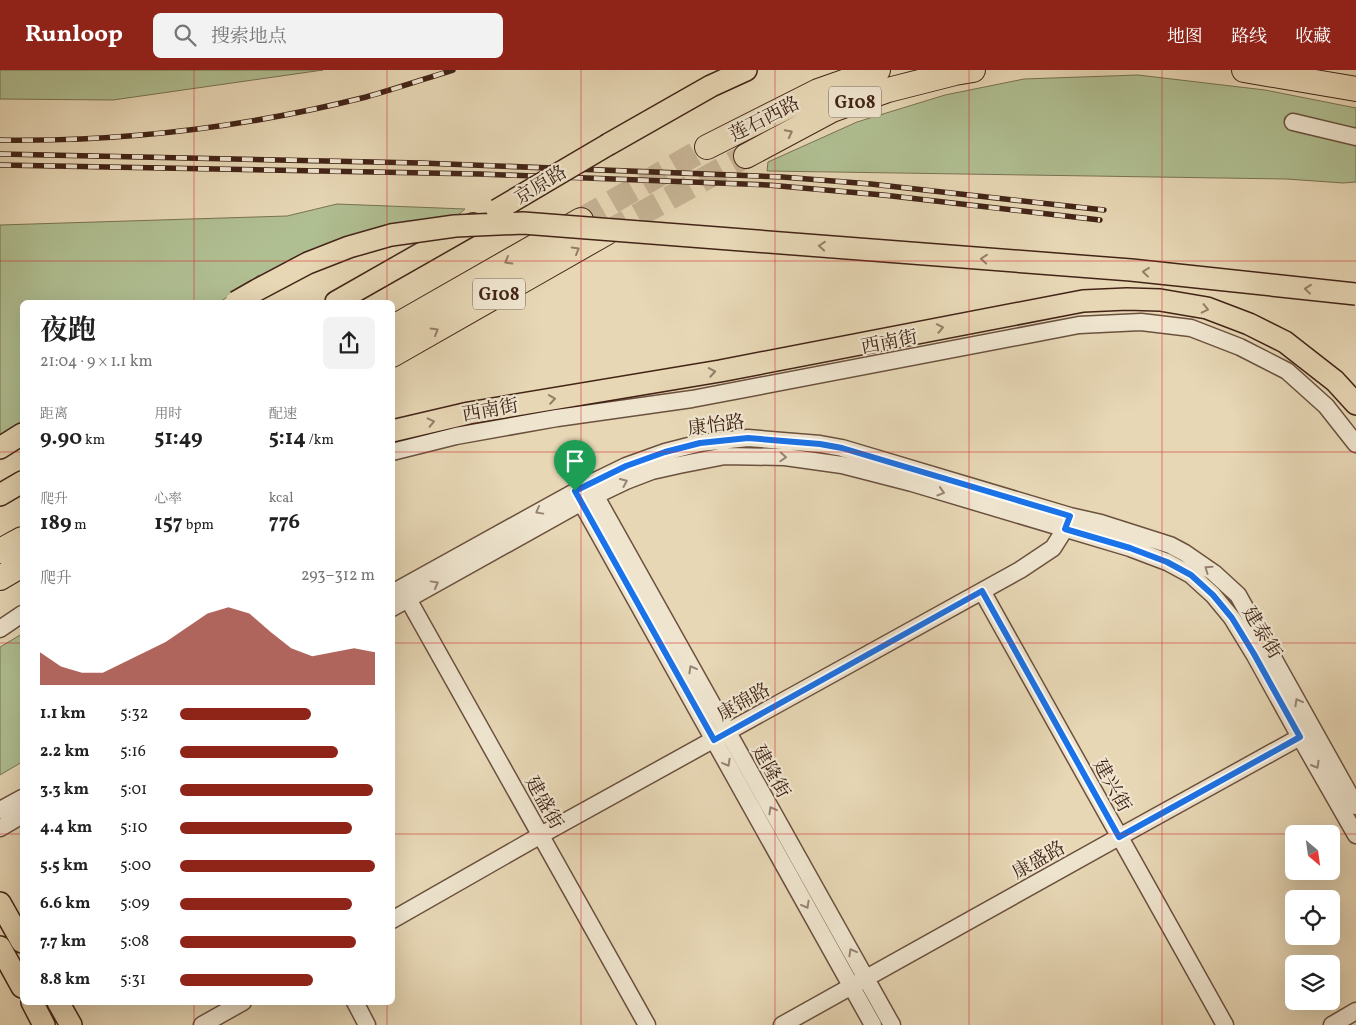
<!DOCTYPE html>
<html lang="zh">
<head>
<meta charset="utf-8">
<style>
	:root { --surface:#fff; --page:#f2f2f2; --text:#222; --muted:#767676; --accent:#8f2418 }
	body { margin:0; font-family:Vollkorn,"Noto Serif SC",serif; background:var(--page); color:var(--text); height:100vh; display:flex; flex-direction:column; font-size:19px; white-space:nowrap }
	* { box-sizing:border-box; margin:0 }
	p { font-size:16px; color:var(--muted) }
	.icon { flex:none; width:28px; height:28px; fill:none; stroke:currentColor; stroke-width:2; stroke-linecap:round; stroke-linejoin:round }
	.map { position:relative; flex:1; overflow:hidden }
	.sheet { position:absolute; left:20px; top:230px; width:375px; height:705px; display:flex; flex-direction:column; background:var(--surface); border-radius:8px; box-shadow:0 5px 20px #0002 }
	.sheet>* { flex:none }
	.needle { width:32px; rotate:151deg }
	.buttons { position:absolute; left:1285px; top:755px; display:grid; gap:10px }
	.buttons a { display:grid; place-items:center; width:55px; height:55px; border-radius:8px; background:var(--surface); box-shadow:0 5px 20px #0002; font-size:25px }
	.pin { position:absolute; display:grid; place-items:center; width:42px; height:42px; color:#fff; margin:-51px -21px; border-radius:50% 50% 50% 0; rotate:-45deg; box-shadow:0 0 5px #0007 }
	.pin .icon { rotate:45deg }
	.round { display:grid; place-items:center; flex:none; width:52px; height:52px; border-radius:8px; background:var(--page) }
	.overview { display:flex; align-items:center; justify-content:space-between; height:85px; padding:0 20px }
	h1 { font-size:28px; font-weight:700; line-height:38px }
	.figures { display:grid; grid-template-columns:repeat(3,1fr); gap:8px; height:85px; padding:5px 20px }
	.figures div { display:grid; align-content:center }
	.figures b { font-size:21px; font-weight:700 }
	.figures small { font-size:14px; font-weight:400 }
	.figures p { font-size:14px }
	.chart { height:140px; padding:10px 20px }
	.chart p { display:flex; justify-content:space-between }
	.chart svg { width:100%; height:90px; margin-top:5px; fill:var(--accent); opacity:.7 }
	ul { padding:0 20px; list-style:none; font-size:16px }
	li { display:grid; grid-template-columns:80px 60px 1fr; align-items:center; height:38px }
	li i { height:12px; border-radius:6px; background:var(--accent) }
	header { display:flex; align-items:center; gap:30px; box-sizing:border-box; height:70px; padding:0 25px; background:var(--accent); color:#fff }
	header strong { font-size:24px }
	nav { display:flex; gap:28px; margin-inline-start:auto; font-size:18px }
	.search { width:350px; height:45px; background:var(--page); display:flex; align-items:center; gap:12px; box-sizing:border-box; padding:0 18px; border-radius:8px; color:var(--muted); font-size:19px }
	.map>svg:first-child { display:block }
	.green { fill:#b0bf92; stroke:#797254 }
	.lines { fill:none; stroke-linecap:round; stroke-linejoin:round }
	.highway-tunnel { stroke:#c6b395; stroke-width:24; stroke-dasharray:24 12; stroke-linecap:butt }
	.minor-casing { stroke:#6b513e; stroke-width:19 }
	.major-casing { stroke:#422417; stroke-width:24 }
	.highway-casing { stroke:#422417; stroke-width:26 }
	.minor { stroke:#efe5cf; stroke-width:16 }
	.major { stroke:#e7d7b5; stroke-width:21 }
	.highway { stroke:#e7d7b5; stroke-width:24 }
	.rail-casing { stroke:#422417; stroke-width:5.5 }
	.rail { stroke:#efe5cf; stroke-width:4; stroke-dasharray:11; stroke-linecap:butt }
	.major-bridge-casing { stroke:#422417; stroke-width:24; stroke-linecap:butt }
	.major-bridge { stroke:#e7d7b5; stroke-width:21 }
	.oneway { stroke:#947e66 }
	.oneway2 { stroke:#988473 }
	.route-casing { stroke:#fff; stroke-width:10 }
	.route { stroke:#1a73e8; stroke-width:6 }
	.grid { fill:none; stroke:#d62828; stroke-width:1; stroke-opacity:0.55 }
	.labels { text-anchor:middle; stroke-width:4.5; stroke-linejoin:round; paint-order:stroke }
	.shield { fill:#efe5cf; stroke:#765e4e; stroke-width:1 }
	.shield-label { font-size:18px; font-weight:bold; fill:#422417 }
	.street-label { font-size:19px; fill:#422417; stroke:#efe5cf }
</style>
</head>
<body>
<header>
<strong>Runloop</strong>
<div class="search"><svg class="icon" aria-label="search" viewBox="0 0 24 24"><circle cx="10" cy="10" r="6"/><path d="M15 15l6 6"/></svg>搜索地点</div>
<nav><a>地图</a><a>路线</a><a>收藏</a></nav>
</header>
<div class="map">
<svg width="1356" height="955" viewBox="0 0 1356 955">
	<rect width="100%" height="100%" fill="#e7d7b5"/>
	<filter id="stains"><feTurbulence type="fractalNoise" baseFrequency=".004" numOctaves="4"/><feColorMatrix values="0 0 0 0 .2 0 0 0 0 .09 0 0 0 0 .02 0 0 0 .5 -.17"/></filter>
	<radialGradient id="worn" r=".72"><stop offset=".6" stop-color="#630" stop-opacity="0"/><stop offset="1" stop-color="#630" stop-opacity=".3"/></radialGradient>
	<path class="green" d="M0 0H323L113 30 0 29Z
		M1138 5 1265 20 1356 38V112L1343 113 1287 109 767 101 768 92 857 52 945 25 1024 9Z
		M337 134 465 139 433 166 351 183 269 223 259 205 220 232H22V368L0 382V155L287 146Z
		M22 564V692L0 705V577Z"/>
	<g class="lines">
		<path class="highway-tunnel" d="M581 150 707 77
			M606 163 746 86"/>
		<g class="minor-casing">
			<path id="minor" d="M1293 52 1356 67
				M392 382 456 366 557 348 692 329 1079 255 1141 252 1191 258 1240 277 1287 301 1326 336 1356 374
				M590 416 892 955
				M576 423 873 955
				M982 521 1225 955
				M392 523 589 414 626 396 665 382 700 373 748 368 820 374 842 378 1070 446 1101 453 1170 475 1185 483 1214 503 1238 525 1356 736
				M408 529 647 955
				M392 538 582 432 626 411 652 401 679 395 725 386 785 387 842 395 912 413 1130 478 1167 492 1191 505 1213 525 1232 548 1254 584 1300 667 1356 765
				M0 559 22 544
				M0 740 22 728
				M0 758 22 745
				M392 850 541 765 1020 500 1053 478 1065 459 1068 450
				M355 932 367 955
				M202 955 243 932
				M782 955 1119 767 1309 662
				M1332 955 1356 941"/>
		</g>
		<g class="major-casing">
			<path id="major" d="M609 74 711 16 746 0
				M336 232 473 154
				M392 361 469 343 720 301 1083 231 1127 229 1160 230 1207 238 1249 254 1285 272 1335 311 1356 334
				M0 378 22 364
				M0 425 22 412
				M0 833 22 872
				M0 877 22 917
				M32 932 44 955
				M58 932 71 955"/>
		</g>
		<g class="highway-casing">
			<path id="highway" d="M1244 0 1356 19
				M707 77 818 21 878 0
				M746 86 832 40 888 20 955 3 973 0
				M392 258 581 150
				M392 285 606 163
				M0 481 22 469
				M0 508 22 495"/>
		</g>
		<use href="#minor" class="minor"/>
		<use href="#major" class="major"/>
		<use href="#highway" class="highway"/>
		<g class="rail-casing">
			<path id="rail" d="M0 70C123 72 247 57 366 27 395 19 424 9 453 0
				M0 84 421 93 782 107 871 114 1104 140
				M0 95 480 104 768 115 883 125 1100 150"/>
		</g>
		<use href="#rail" class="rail"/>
		<g class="major-bridge-casing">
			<path id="major-bridge" d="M497 140 609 74
				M236 232 257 220 308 193 349 177 391 165 455 156 523 153 1131 200 1356 224"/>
		</g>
		<use href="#major-bridge" class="major-bridge"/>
	</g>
	<defs><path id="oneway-chevron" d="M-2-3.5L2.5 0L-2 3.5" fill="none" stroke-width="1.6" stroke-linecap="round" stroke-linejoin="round" transform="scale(1.25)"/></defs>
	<g class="oneway">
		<use href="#oneway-chevron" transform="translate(789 63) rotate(-28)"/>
		<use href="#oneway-chevron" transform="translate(822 176) rotate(-175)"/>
		<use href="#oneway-chevron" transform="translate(576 180) rotate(-30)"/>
		<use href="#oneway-chevron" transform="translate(984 189) rotate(-175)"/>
		<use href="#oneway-chevron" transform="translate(508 191) rotate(150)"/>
		<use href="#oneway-chevron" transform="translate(1146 202) rotate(-174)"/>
		<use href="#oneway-chevron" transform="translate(1308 219) rotate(-174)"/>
		<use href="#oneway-chevron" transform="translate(1205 239) rotate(13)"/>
		<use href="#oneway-chevron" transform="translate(940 258) rotate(-11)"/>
		<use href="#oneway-chevron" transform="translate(435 261) rotate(-30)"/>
		<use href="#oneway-chevron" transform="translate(712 302) rotate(-10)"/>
		<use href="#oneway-chevron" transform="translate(552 329) rotate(-9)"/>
		<use href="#oneway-chevron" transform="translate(431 352) rotate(-13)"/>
	</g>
	<g class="oneway2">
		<use href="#oneway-chevron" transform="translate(783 387) rotate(3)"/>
		<use href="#oneway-chevron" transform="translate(624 412) rotate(-24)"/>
		<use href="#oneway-chevron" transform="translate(941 422) rotate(17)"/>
		<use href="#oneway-chevron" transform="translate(539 441) rotate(151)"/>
		<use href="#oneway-chevron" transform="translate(1208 499) rotate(-145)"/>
		<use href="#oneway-chevron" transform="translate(435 514) rotate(-29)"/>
		<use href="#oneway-chevron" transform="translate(692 599) rotate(-119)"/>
		<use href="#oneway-chevron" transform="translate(1298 632) rotate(-119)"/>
		<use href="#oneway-chevron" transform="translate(727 693) rotate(61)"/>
		<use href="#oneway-chevron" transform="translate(1316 695) rotate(60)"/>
		<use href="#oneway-chevron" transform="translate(772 740) rotate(-119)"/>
		<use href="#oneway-chevron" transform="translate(806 835) rotate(61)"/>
		<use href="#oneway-chevron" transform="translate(852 882) rotate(-119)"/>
	</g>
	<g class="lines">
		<g class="route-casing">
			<path id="route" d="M748 368 820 374 842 378 1070 446 1065 459 1130 478 1167 492 1191 505 1213 525 1232 548 1254 584 1300 667 1119 767 982 521 714 670 575 421 626 396 665 382 700 373Z"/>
		</g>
		<use href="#route" class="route"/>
	</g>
	<path class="grid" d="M194 0V232M387 0V232M581 0V955M775 0V955M969 0V955M1162 0V955M0 191H1356M0 382H22M392 382H1356M0 573H22M392 573H1356M0 764H22M392 764H1294M1331 764H1356M194 932V955M387 932V955"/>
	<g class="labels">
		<g class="shield">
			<rect x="829" y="16.5" width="52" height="31" rx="4"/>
			<rect x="473" y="208.5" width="52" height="31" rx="4"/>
		</g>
		<g class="shield-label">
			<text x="855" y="38">G108</text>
			<text x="499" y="230">G108</text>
		</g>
		<g class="street-label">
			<text transform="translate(764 48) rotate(-27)" y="7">莲石西路</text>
			<text transform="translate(540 114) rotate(-31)" y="7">京原路</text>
			<text transform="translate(889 271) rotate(-11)" y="7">西南街</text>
			<text transform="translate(490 339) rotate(-10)" y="7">西南街</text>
			<text transform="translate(716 354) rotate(-7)" y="7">康怡路</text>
			<text transform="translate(1263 562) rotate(59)" y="7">建泰街</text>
			<text transform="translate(743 631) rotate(-29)" y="7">康锦路</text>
			<text transform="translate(772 701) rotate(61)" y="7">建隆街</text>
			<text transform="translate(1113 715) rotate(61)" y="7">建兴街</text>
			<text transform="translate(545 732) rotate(61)" y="7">建盛街</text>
			<text transform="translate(1038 789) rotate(-29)" y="7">康盛路</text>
		</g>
	</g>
	<rect width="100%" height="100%" filter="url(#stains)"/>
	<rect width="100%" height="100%" fill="url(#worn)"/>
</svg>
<div class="buttons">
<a><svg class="needle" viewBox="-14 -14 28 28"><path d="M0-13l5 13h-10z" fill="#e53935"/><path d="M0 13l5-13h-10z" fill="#767676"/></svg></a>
<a><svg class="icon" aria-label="locate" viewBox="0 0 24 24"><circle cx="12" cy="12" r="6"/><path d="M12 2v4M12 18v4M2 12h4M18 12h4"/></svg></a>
<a><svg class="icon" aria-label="layers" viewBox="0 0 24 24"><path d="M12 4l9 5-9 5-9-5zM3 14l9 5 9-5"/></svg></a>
</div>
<div class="pin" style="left:575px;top:421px;background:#1e9e55"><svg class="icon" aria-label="arrive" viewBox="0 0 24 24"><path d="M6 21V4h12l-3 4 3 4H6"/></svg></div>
<section class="sheet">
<div class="overview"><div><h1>夜跑</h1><p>21:04 · 9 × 1.1 km</p></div><a class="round"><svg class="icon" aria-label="share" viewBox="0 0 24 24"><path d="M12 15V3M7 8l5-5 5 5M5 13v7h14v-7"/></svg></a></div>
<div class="figures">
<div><p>距离</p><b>9.90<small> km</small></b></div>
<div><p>用时</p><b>51:49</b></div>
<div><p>配速</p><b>5:14<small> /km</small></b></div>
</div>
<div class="figures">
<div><p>爬升</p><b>189<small> m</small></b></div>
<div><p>心率</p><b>157<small> bpm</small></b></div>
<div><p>kcal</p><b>776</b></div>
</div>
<div class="chart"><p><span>爬升</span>293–312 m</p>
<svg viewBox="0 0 160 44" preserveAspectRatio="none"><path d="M0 44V28L10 35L20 38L30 38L40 33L50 28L60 23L70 16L80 9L90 6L100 9L110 18L120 26L130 30L140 28L150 26L160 28V44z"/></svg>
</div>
<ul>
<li><b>1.1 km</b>5:32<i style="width:67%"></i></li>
<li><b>2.2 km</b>5:16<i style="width:81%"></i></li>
<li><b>3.3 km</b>5:01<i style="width:99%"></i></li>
<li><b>4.4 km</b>5:10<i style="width:88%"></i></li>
<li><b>5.5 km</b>5:00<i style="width:100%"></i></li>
<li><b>6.6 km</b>5:09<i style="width:88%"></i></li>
<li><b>7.7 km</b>5:08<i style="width:90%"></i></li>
<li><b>8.8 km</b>5:31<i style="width:68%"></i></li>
</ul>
</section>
</div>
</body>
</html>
